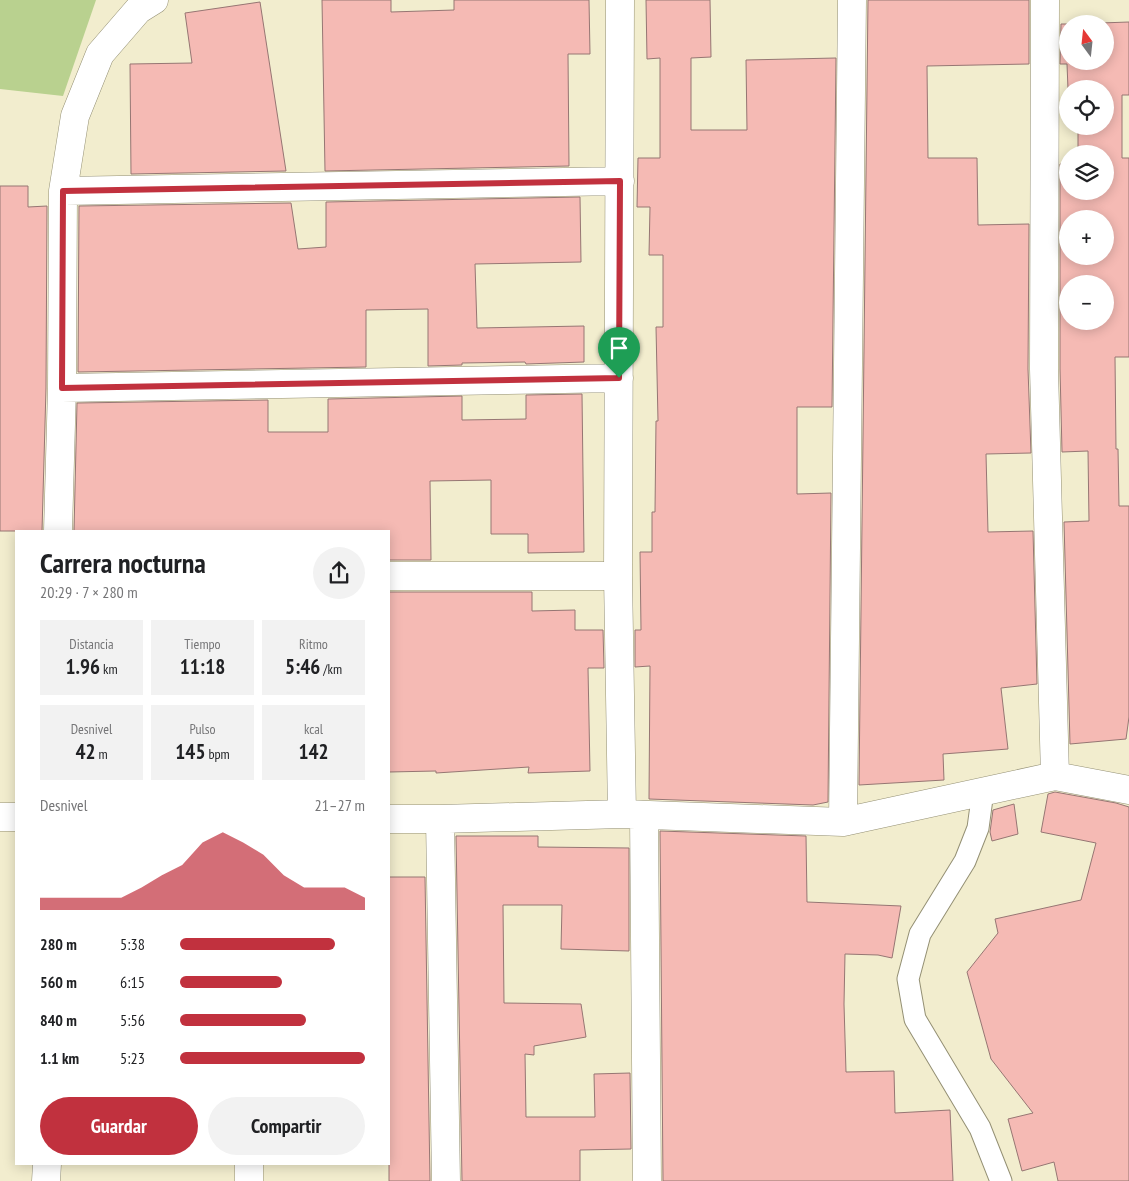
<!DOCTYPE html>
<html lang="es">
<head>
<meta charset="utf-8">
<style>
	:root { --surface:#fff; --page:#f2f2f2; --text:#202124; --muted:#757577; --accent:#c1313e }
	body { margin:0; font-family:"PT Sans Narrow",sans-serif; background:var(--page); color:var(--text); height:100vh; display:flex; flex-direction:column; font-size:19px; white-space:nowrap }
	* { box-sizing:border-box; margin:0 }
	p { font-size:16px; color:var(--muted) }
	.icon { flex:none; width:28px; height:28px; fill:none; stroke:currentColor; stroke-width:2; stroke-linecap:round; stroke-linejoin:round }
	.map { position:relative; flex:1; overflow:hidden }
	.panel { position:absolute; left:15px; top:530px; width:375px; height:635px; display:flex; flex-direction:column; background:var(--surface); border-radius:0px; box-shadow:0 2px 12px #0003 }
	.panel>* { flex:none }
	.needle { width:32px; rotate:345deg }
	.controls { position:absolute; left:1059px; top:15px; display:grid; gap:10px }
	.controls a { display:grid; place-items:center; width:55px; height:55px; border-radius:50%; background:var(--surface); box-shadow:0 2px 12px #0003; font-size:25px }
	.pin { position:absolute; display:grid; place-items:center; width:42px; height:42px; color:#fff; margin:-51px -21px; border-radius:50% 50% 50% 0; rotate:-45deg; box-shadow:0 0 5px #0007 }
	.pin .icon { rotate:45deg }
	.round { display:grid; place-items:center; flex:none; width:52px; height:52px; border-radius:26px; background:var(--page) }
	.overview { display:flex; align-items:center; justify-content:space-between; height:85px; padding:0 25px }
	h1 { font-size:28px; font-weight:700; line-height:38px }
	.stats { display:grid; grid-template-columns:repeat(3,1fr); gap:8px; height:85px; padding:5px 25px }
	.stats div { display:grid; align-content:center; border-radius:0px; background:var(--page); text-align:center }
	.stats b { font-size:21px; font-weight:700 }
	.stats small { font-size:14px; font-weight:400 }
	.stats p { font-size:14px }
	.chart { height:140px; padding:10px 25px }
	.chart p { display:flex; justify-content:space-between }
	.chart svg { width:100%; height:90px; margin-top:5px; fill:var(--accent); opacity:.7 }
	.action { display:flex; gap:10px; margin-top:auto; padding:10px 25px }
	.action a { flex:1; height:58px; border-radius:30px; background:var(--accent); color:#fff; font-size:20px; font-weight:700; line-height:58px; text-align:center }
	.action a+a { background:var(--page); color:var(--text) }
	ul { padding:0 25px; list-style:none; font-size:16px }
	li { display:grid; grid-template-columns:80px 60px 1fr; align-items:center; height:38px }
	li i { height:12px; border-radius:6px; background:var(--accent) }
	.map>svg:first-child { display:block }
	.green { fill:#b9d18f }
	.building { fill:#f5bab4; stroke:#967673; fill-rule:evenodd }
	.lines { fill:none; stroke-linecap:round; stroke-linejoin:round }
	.service-casing { stroke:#949074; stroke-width:23 }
	.minor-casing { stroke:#949074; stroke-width:29 }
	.service { stroke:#fff; stroke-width:21 }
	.minor { stroke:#fff; stroke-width:28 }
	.route-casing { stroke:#fff; stroke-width:10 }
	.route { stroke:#c1313e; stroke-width:6 }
</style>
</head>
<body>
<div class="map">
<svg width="1129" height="1181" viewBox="0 0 1129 1181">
	<rect width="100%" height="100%" fill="#f2edce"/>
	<path class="green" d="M0 0H96L63 96 0 89Z"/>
	<path class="building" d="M322 0H391V12L454 10V0H589L590 54H568L569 166 325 171Z
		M646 0H710L711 57 691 58V130H747L746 60 836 58 832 407H797V494L831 493 828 802 813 805 649 799 650 666 635 667V630H641L640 552H652V512H655L656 421H658L656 327H663V255H649L650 207H637L638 158H660V58L647 59Z
		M868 0H1029V64L927 66 928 158H977L978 225 1029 224 1028 369 1031 453 986 454 988 532 1033 531 1037 684 1001 688 1008 749 943 754 944 780 859 785Z
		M260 2 286 171 131 174 130 64 192 63 185 13Z
		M1129 22V95H1122V158H1129V357H1115L1116 449H1118L1119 506H1129V717L1126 739 1070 744 1064 522 1089 521 1088 451 1062 452 1060 369V164H1068V191H1105V154H1078V126H1105V89H1068L1067 64H1060L1061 24H1068V61H1105V24H1072ZM1068 219H1105V256H1068ZM1068 284H1105V321H1068Z
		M0 186H28V207L47 206 46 388 42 531H0Z
		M580 197 581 262 475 264 477 328 584 326V362L526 364 525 362 462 363V365L428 366V309L366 310V367L78 372 79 206 291 203 298 249 326 247V202Z
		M582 394 584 552 528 553V534H491V480L430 481 431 560H389V531H74L77 403 268 400V432H328V399L462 396V420L526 419V395Z
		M389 592H532V611L575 610V630H603L604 668H588L590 771 528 773 529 767 436 773V771L389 772Z
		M1055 792 1116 803 1129 807V1181H1058L1054 1162 1022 1171 1008 1119 1033 1113 991 1059 967 972 998 933 995 919 1081 900 1096 843 1041 832 1048 794Z
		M1014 804 1018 834 992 841 990 832 993 810Z
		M660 831 806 836 807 902 901 906 892 958 878 955 845 954 844 1004 846 1072 894 1071 895 1113 950 1110 953 1181H663Z
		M456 836H538V847L629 848V951L561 949 562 905H503L504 1003 581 1004 586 1037 534 1046V1055L525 1054 526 1117H595L594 1074 630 1073 631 1149 580 1150V1181H462Z
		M389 877H425L430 1181H389Z"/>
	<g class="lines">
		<g class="service-casing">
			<path id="service" d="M983 791 978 828 965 861 920 934 908 979 915 1019 980 1128 1001 1181"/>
		</g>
		<g class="minor-casing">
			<path id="minor" d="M620 0 618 576 622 814
				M1045 0 1044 369 1055 776
				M63 191 620 181
				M62 388 619 378
				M58 531 62 388 63 191 75 116 100 54 138 10 154 0
				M389 576H618
				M644 815 647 1181
				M0 817H16
				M389 819H440L622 814 843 822 1055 776 1129 790
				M440 819 446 1181
				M843 822 852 0
				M249 1164V1181
				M46 1181 47 1164"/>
		</g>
		<use href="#service" class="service"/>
		<use href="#minor" class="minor"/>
	</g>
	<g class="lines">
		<g class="route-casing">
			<path id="route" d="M620 181 619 378 62 388 63 191Z"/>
		</g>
		<use href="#route" class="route"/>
	</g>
</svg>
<div class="controls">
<a><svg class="needle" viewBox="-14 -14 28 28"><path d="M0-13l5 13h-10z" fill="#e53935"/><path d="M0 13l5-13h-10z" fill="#757577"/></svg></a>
<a><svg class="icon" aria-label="locate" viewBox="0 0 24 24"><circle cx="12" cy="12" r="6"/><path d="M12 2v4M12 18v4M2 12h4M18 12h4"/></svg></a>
<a><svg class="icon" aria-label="layers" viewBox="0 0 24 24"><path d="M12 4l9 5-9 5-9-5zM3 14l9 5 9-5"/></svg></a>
<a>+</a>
<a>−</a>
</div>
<div class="pin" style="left:619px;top:378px;background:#1e9e55"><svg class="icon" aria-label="arrive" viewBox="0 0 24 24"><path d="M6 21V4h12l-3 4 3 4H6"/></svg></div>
<section class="panel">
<div class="overview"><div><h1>Carrera nocturna</h1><p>20:29 · 7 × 280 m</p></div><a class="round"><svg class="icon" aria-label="share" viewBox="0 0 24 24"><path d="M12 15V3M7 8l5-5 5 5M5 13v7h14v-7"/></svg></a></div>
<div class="stats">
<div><p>Distancia</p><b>1.96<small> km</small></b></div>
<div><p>Tiempo</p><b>11:18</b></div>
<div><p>Ritmo</p><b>5:46<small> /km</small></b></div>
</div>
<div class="stats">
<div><p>Desnivel</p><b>42<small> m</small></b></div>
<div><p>Pulso</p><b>145<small> bpm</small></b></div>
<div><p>kcal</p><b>142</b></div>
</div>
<div class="chart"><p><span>Desnivel</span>21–27 m</p>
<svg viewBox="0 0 160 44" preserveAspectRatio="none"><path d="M0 44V38L10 38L20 38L30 38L40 38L50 33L60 27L70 22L80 11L90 6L100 11L110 17L120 27L130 33L140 33L150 33L160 38V44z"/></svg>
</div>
<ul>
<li><b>280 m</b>5:38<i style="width:84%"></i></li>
<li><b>560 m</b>6:15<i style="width:55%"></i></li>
<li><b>840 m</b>5:56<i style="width:68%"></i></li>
<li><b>1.1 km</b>5:23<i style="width:100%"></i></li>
</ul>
<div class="action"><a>Guardar</a><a>Compartir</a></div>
</section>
</div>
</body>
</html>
